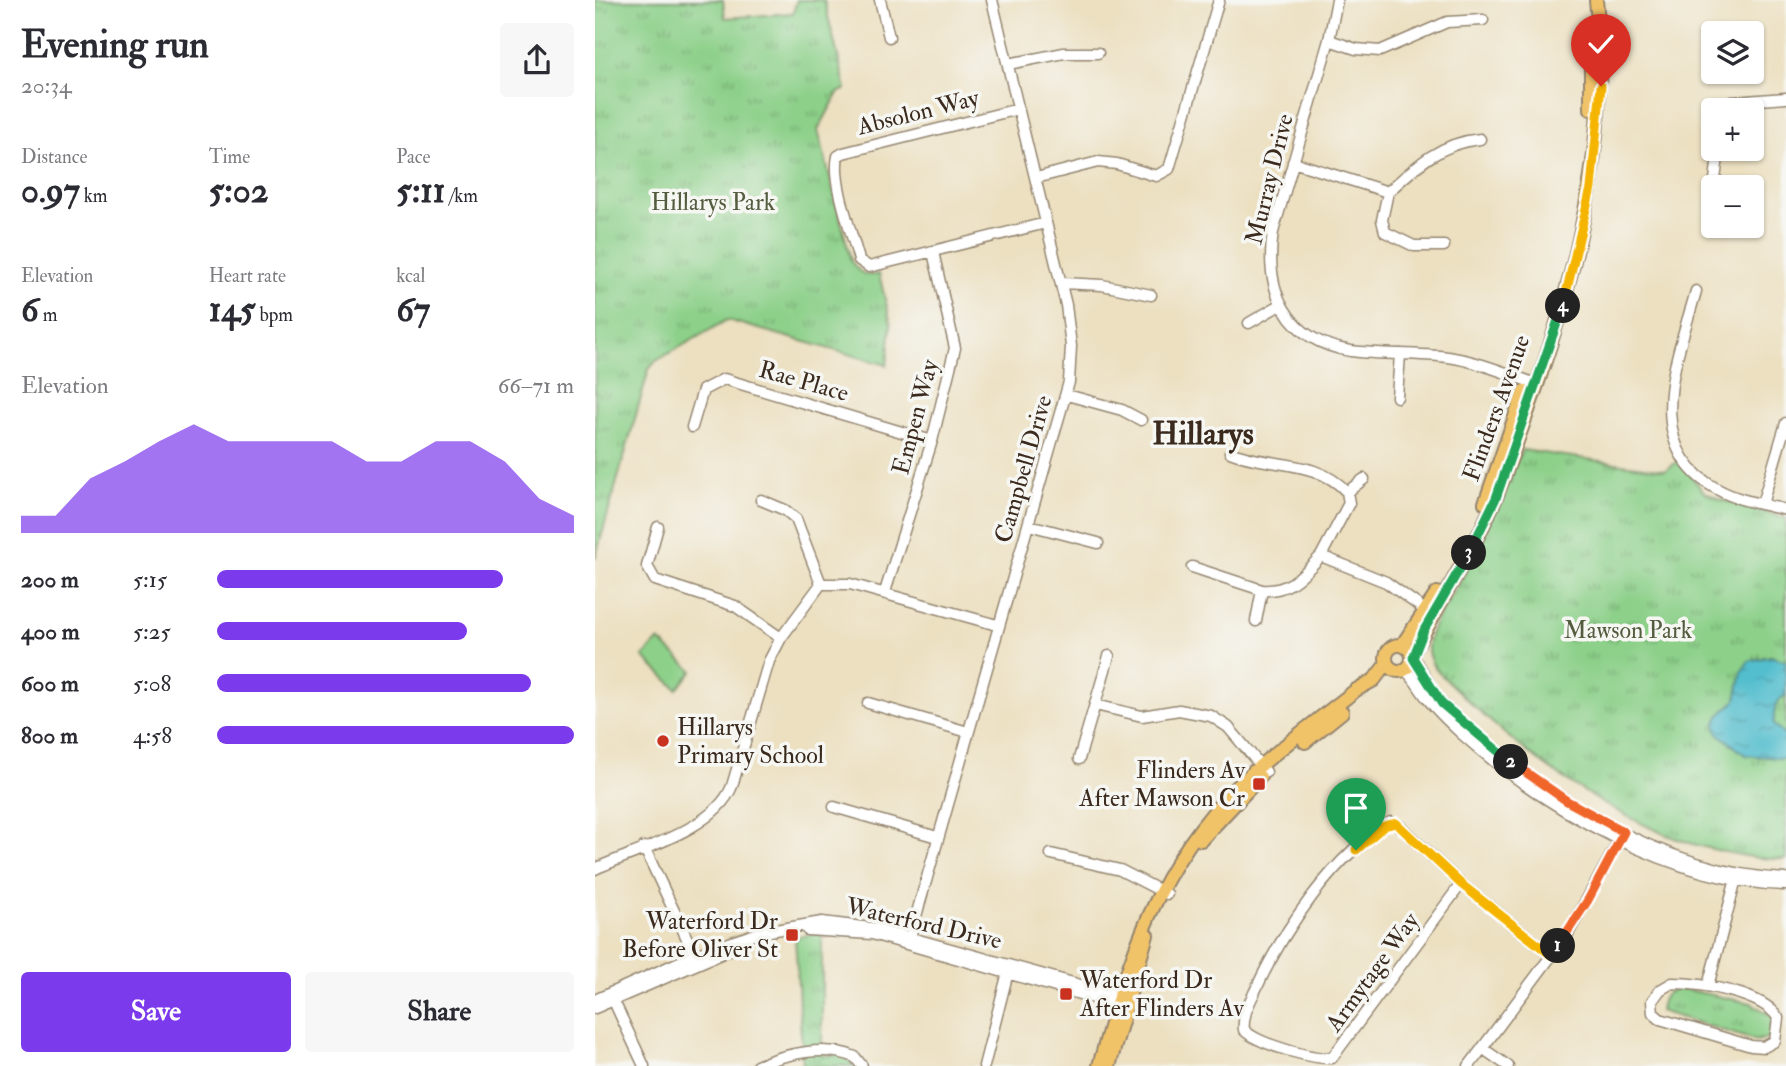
<!DOCTYPE html>
<html lang="en">
<head>
<meta charset="utf-8">
<style>
	:root { --surface:#fff; --page:#f7f7f7; --text:#2b2b33; --muted:#7c7c81; --accent:#7c3aed }
	body { margin:0; font-family:"IM FELL Double Pica",serif; background:var(--page); color:var(--text); height:100vh; display:flex; flex-direction:column; font-size:26px; white-space:nowrap }
	* { box-sizing:border-box; margin:0 }
	p { font-size:23px; color:var(--muted) }
	.icon { flex:none; width:38px; height:38px; fill:none; stroke:currentColor; stroke-width:2; stroke-linecap:round; stroke-linejoin:round }
	.map { position:relative; flex:1; overflow:hidden }
	.sheet { display:flex; flex-direction:column; background:var(--surface); width:595px }
	.sheet>* { flex:none }
	.controls { position:absolute; left:1106px; top:21px; display:grid; gap:14px }
	.controls a { display:grid; place-items:center; width:63px; height:63px; border-radius:7px; background:var(--surface); box-shadow:0 2px 5px #0004; font-size:35px }
	.pin { position:absolute; display:grid; place-items:center; width:60px; height:60px; color:#fff; margin:-72px -30px; border-radius:50% 50% 50% 0; rotate:-45deg; box-shadow:0 0 7px #0007 }
	.pin .icon { rotate:45deg }
	.km { position:absolute; width:35px; height:35px; margin:-18px; border-radius:50%; background:#222; color:#fff; font-size:19px; line-height:35px; text-align:center }
	.round { display:grid; place-items:center; flex:none; width:74px; height:74px; border-radius:7px; background:var(--page) }
	.summary { display:flex; align-items:center; justify-content:space-between; height:119px; padding:0 21px }
	h1 { font-size:38px; font-weight:700; line-height:52px }
	.figures { display:grid; grid-template-columns:repeat(3,1fr); gap:10px; height:119px; padding:7px 21px }
	.figures div { display:grid; align-content:center }
	.figures b { font-size:35px; font-weight:700 }
	.figures small { font-size:19px; font-weight:400 }
	.figures p { font-size:19px }
	.chart { height:196px; padding:14px 21px }
	.chart p { display:flex; justify-content:space-between }
	.chart svg { width:100%; height:126px; margin-top:7px; fill:var(--accent); opacity:.7 }
	.primary-button { display:flex; gap:14px; margin-top:auto; padding:14px 21px }
	.primary-button a { flex:1; height:80px; border-radius:7px; background:var(--accent); color:#fff; font-size:28px; font-weight:700; line-height:80px; text-align:center }
	.primary-button a+a { background:var(--page); color:var(--text) }
	ul { padding:0 21px; list-style:none; font-size:23px }
	li { display:grid; grid-template-columns:112px 84px 1fr; align-items:center; height:52px }
	li i { height:18px; border-radius:9px; background:var(--accent) }
	main { display:flex; flex:1; min-height:0 }
	.map>svg:first-child { display:block }
	.grass { fill:#8cd089; stroke:#647d54; stroke-width:2 }
	.park { fill:url(#park-tufts); stroke:#647d54; stroke-width:2 }
	.water { fill:url(#water-ripples); stroke:#477476; stroke-width:2 }
	.lines { fill:none; stroke-linecap:round; stroke-linejoin:round }
	.minor-casing { stroke:#948570; stroke-width:13 }
	.major-casing { stroke:#948570; stroke-width:16 }
	.minor { stroke:#fff; stroke-width:10 }
	.major { stroke:#f1c369; stroke-width:12 }
	.split-1-casing { stroke:#fff; stroke-width:14 }
	.split-2-casing { stroke:#fff; stroke-width:14 }
	.split-3-casing { stroke:#fff; stroke-width:14 }
	.split-4-casing { stroke:#fff; stroke-width:14 }
	.split-5-casing { stroke:#fff; stroke-width:14 }
	.split-1 { stroke:#f5b400; stroke-width:9 }
	.split-2 { stroke:#f0652b; stroke-width:9 }
	.split-3 { stroke:#22a559; stroke-width:9 }
	.split-4 { stroke:#22a559; stroke-width:9 }
	.split-5 { stroke:#f5b400; stroke-width:9 }
	.poi-dot { fill:#c8321e; stroke:#f6f6f2; stroke-width:2.5 }
	.labels { text-anchor:middle; stroke-width:7; stroke-linejoin:round; paint-order:stroke }
	.street-label { font-size:24px; fill:#3b2a1e; stroke:#f6f6f2 }
	.park-label { font-size:24px; fill:#535c3e; stroke:#f6f6f2 }
	.poi-label { font-size:24px; fill:#3b2a1e; stroke:#f6f6f2; text-anchor:start }
	.district-label { font-size:32px; font-weight:bold; fill:#3b2a1e; stroke:#f6f6f2 }
</style>
</head>
<body>
<main>
<section class="sheet">
<div class="summary"><div><h1>Evening run</h1><p>20:34</p></div><a class="round"><svg class="icon" aria-label="share" viewBox="0 0 24 24"><path d="M12 15V3M7 8l5-5 5 5M5 13v7h14v-7"/></svg></a></div>
<div class="figures">
<div><p>Distance</p><b>0.97<small> km</small></b></div>
<div><p>Time</p><b>5:02</b></div>
<div><p>Pace</p><b>5:11<small> /km</small></b></div>
</div>
<div class="figures">
<div><p>Elevation</p><b>6<small> m</small></b></div>
<div><p>Heart rate</p><b>145<small> bpm</small></b></div>
<div><p>kcal</p><b>67</b></div>
</div>
<div class="chart"><p><span>Elevation</span>66–71 m</p>
<svg viewBox="0 0 160 44" preserveAspectRatio="none"><path d="M0 44V38L10 38L20 25L30 19L40 12L50 6L60 12L70 12L80 12L90 12L100 19L110 19L120 12L130 12L140 19L150 32L160 38V44z"/></svg>
</div>
<ul>
<li><b>200 m</b>5:15<i style="width:80%"></i></li>
<li><b>400 m</b>5:25<i style="width:70%"></i></li>
<li><b>600 m</b>5:08<i style="width:88%"></i></li>
<li><b>800 m</b>4:58<i style="width:100%"></i></li>
</ul>
<div class="primary-button"><a>Save</a><a>Share</a></div>
</section>
<div class="map">
<svg width="1191" height="1066" viewBox="0 0 1191 1066">
	<defs>
		<pattern id="park-tufts" width="24" height="20" patternUnits="userSpaceOnUse" patternTransform="scale(1.75)"><rect width="24" height="20" fill="#8cd089"/><path d="M3 7l-1-3M5 7V3M7 7l1-3M15 17l-1-3M17 17v-4M19 17l1-3" fill="none" stroke="#74a96f"/></pattern>
		<pattern id="water-ripples" width="26" height="14" patternUnits="userSpaceOnUse" patternTransform="scale(1.75)"><rect width="26" height="14" fill="#53bece"/><path d="M2 4q2-2 4 0t4 0M15 11q2-2 4 0t4 0" fill="none" stroke="#469ba7"/></pattern>
	</defs>
	<rect width="100%" height="100%" fill="#f6f6f2"/>
	<filter id="ink" filterUnits="userSpaceOnUse"><feTurbulence type="fractalNoise" baseFrequency=".0143" numOctaves="2"/><feDisplacementMap in="SourceGraphic" scale="14" xChannelSelector="R" yChannelSelector="G"/><feConvolveMatrix kernelMatrix="1 2 1 2 8 2 1 2 1" color-interpolation-filters="sRGB"/></filter>
	<filter id="wash" filterUnits="userSpaceOnUse"><feTurbulence type="fractalNoise" baseFrequency=".00686" numOctaves="4" result="noise"/><feDisplacementMap in="SourceGraphic" scale="28" xChannelSelector="R" yChannelSelector="G"/><feGaussianBlur stdDeviation="1.57" result="paint"/><feColorMatrix in="noise" values="0 0 0 0 0 0 0 0 0 0 0 0 0 0 0 0 0 1.4 0 .05"/><feComposite in="paint" operator="in"/></filter>
	<g filter="url(#wash)">
		<rect width="100%" height="100%" fill="#ece0c1"/>
		<path class="grass" d="M64 640 98 671 82 689 48 657Z"/>
		<path class="park" d="M0 0H128L130 18 198 13 202 0H229L251 89 243 93 223 130 256 261C264 273 270 277 284 274L296 324 292 365 132 320 61 361 54 369 0 559Z
			M927 450 1070 470 1084 461 1109 492 1124 499 1191 518V859C1159 861 1097 846 1067 833 991 799 923 750 864 692 851 679 831 665 833 645 835 622 856 600 866 580 888 537 908 494 927 450Z
			M227 933V1056L246 1055 261 1066H208L200 937Z
			M1088 989 1156 1003 1178 1017 1179 1024 1175 1037 1162 1041 1065 1011C1067 994 1071 991 1088 989Z"/>
		<path class="water" d="M1176 656 1191 661V695C1179 702 1178 712 1179 725L1191 736V759L1150 755 1123 733 1120 725 1124 716 1141 700 1147 671 1154 661Z"/>
	</g>
	<g filter="url(#ink)">
		<g class="lines">
			<g class="minor-casing">
				<path id="minor" d="M285 0 294 37
					M742 0 734 40 678 232C669 291 692 341 756 351 788 355 821 353 853 357 882 361 913 374 941 384
					M734 40 761 49 785 51 852 22 888 20
					M413 64 469 53H503
					M423 109 248 153 243 156C237 182 257 233 264 260L274 267 451 223
					M1129 110 1137 102 1191 98
					M698 162 793 192C821 166 845 143 885 139
					M441 178 503 162 522 164 561 176 574 169 624 0
					M1119 187 1124 149
					M793 192 787 220 790 232 819 246H849
					M467 283 507 285 556 295
					M1101 291C1083 356 1043 449 1124 490 1144 501 1169 504 1191 510
					M654 323 685 305
					M472 395 527 410 546 420
					M802 397 805 354
					M97 427 108 390 129 379 337 441
					M635 452C673 468 721 458 752 492L754 503 726 556
					M752 492 769 479
					M166 500 190 510 201 519 226 584
					M1167 504 1191 423
					M434 525 503 543
					M63 527 52 566 60 580 140 606 186 638
					M597 567 667 590C695 592 707 575 726 556L791 582 834 613
					M290 592 337 441 360 348 338 252
					M661 621 667 590
					M818 658C831 672 835 692 849 706 931 788 1071 875 1190 879
					M810 670C820 678 825 690 833 699 843 712 855 723 867 734 949 808 1078 883 1191 885
					M273 703 373 732
					M500 705 547 716 584 710 616 716 633 727 671 772
					M484 759 514 656
					M239 807 342 837
					M49 847 102 960
					M456 854 525 870 572 894
					M0 869C41 850 120 830 137 786L174 661 186 638 226 584H255L402 625
					M866 884 737 1058C717 1059 663 1044 649 1030 647 1015 655 1002 661 989 688 931 739 854 796 822L806 827 866 884 956 955
					M212 930 277 934 526 1006
					M313 944 474 382 476 346 471 305 397 0
					M1077 983C1104 983 1169 993 1183 1018L1180 1041 1169 1047 1156 1046 1065 1019 1058 1013 1057 1001 1065 990Z
					M1113 986 1142 875
					M17 997 49 1066
					M0 1000 100 955 163 933 227 922 284 929 532 998
					M0 1008 137 949
					M887 1048 913 1066
					M162 1066C191 1053 230 1045 260 1057L267 1066
					M389 1066 414 968
					M874 1066 974 932 1026 837"/>
			</g>
			<g class="major-casing">
				<path id="major" d="M996 109V37
					M890 503 929 391
					M791 658a13 13 0 1 1 26 0a13 13 0 1 1-26 0Z
					M807 645 842 593
					M817 654 884 534 901 498C961 338 1020 174 1001 0
					M710 742 747 712
					M606 840 665 777
					M504 1066C534 958 562 865 645 784 681 750 722 721 761 690L779 680 792 663
					M514 1066 552 935"/>
			</g>
			<use href="#minor" class="minor"/>
			<use href="#major" class="major"/>
		</g>
	</g>
	<g class="lines" filter="url(#ink)">
		<g class="split-1-casing">
			<path id="split-1" d="M761 850 789 826 801 823 866 884 956 955 963 946"/>
		</g>
		<g class="split-2-casing">
			<path id="split-2" d="M916 762 972 801 1029 832 993 900 963 946"/>
		</g>
		<g class="split-3-casing">
			<path id="split-3" d="M874 553 829 630 818 658 847 704 916 762"/>
		</g>
		<g class="split-4-casing">
			<path id="split-4" d="M874 553 901 498 968 306"/>
		</g>
		<g class="split-5-casing">
			<path id="split-5" d="M968 306 996 188 1006 86"/>
		</g>
		<use href="#split-1" class="split-1"/>
		<use href="#split-2" class="split-2"/>
		<use href="#split-3" class="split-3"/>
		<use href="#split-4" class="split-4"/>
		<use href="#split-5" class="split-5"/>
	</g>
	<g class="poi-dot">
		<circle cx="68" cy="741" r="7"/>
		<rect x="657" y="777" width="14" height="14" rx="3.5"/>
		<rect x="190" y="928" width="14" height="14" rx="3.5"/>
		<rect x="464" y="987" width="14" height="14" rx="3.5"/>
	</g>
	<g class="labels">
		<g class="street-label">
			<text transform="translate(323 112) rotate(-14)" y="8">Absolon Way</text>
			<text transform="translate(674 179) rotate(-76)" y="8">Murray Drive</text>
			<text transform="translate(209 381) rotate(16)" y="8">Rae Place</text>
			<text transform="translate(901 408) rotate(-70)" y="8">Flinders Avenue</text>
			<text transform="translate(320 417) rotate(-75)" y="8">Empen Way</text>
			<text transform="translate(428 469) rotate(-74)" y="8">Campbell Drive</text>
			<text transform="translate(329 923) rotate(13)" y="8">Waterford Drive</text>
			<text transform="translate(777 972) rotate(-54)" y="8">Armytage Way</text>
		</g>
		<g class="park-label">
			<text x="118" y="210">Hillarys Park</text>
			<text x="1033" y="638">Mawson Park</text>
		</g>
		<g class="poi-label">
			<text x="82" y="735">Hillarys<tspan x="82" dy="28">Primary School</tspan></text>
			<text x="650" y="778" text-anchor="end">Flinders Av<tspan x="650" dy="28">After Mawson Cr</tspan></text>
			<text x="183" y="929" text-anchor="end">Waterford Dr<tspan x="183" dy="28">Before Oliver St</tspan></text>
			<text x="485" y="988">Waterford Dr<tspan x="485" dy="28">After Flinders Av</tspan></text>
		</g>
		<g class="district-label">
			<text x="608" y="444">Hillarys</text>
		</g>
	</g>
</svg>
<div class="controls">
<a><svg class="icon" aria-label="layers" viewBox="0 0 24 24"><path d="M12 4l9 5-9 5-9-5zM3 14l9 5 9-5"/></svg></a>
<a>+</a>
<a>−</a>
</div>
<div class="pin" style="left:761px;top:850px;background:#1e9e55"><svg class="icon" aria-label="arrive" viewBox="0 0 24 24"><path d="M6 21V4h12l-3 4 3 4H6"/></svg></div>
<div class="pin" style="left:1006px;top:86px;background:#d93025"><svg class="icon" aria-label="check" viewBox="0 0 24 24"><path d="M5 12l5 5 9-10"/></svg></div>
<b class="km" style="left:963px;top:946px">1</b>
<b class="km" style="left:916px;top:762px">2</b>
<b class="km" style="left:874px;top:553px">3</b>
<b class="km" style="left:968px;top:306px">4</b>
</div>
</main>
</body>
</html>
